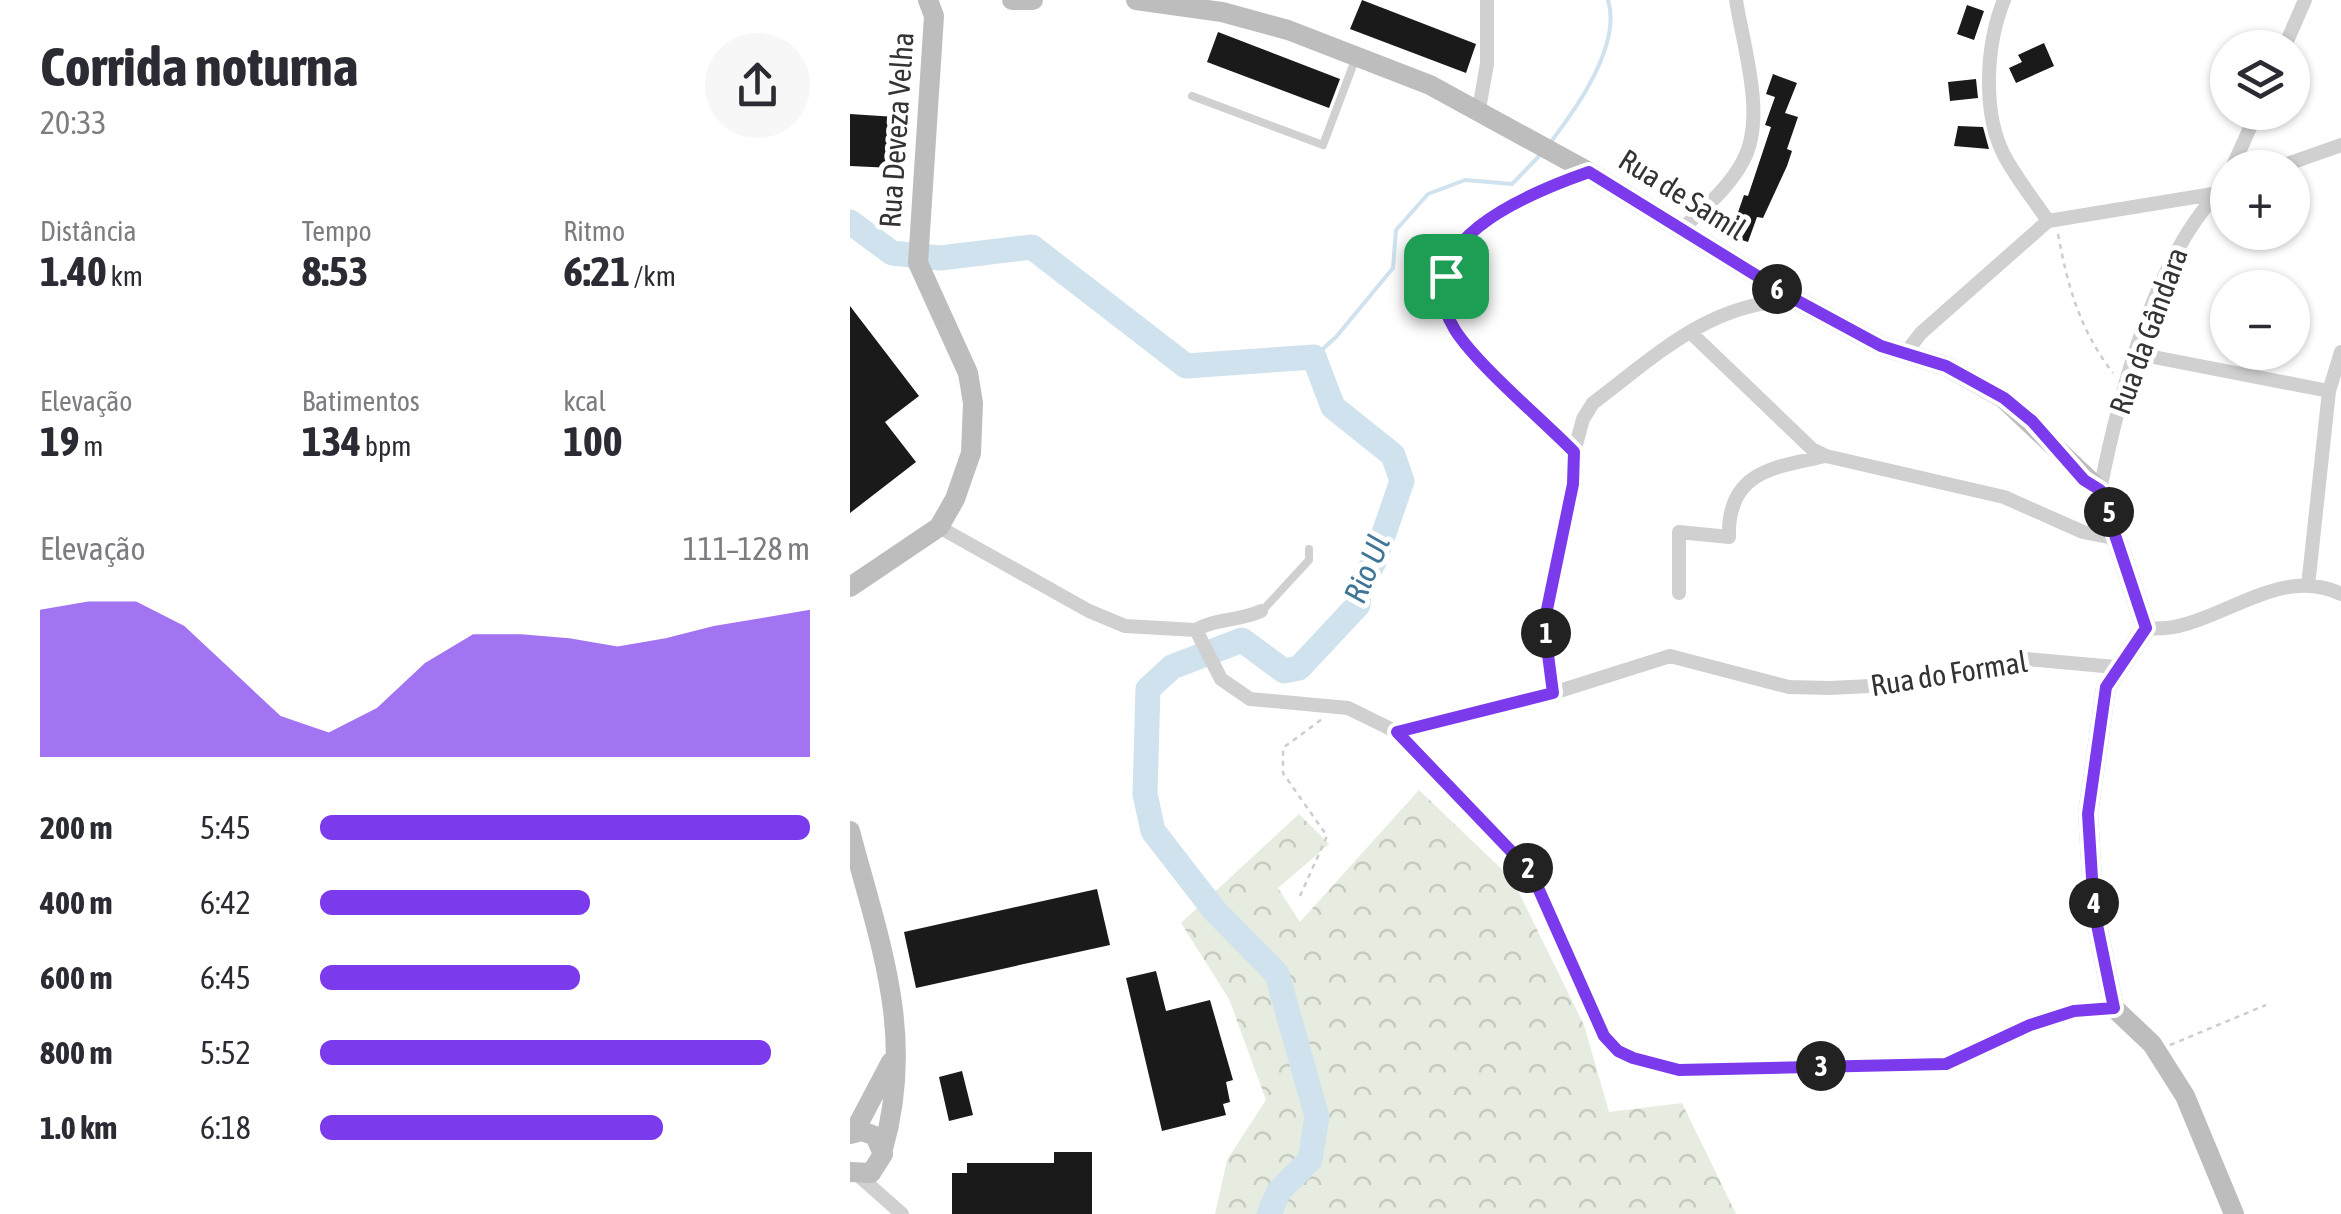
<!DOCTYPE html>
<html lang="pt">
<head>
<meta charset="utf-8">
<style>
	:root { --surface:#fff; --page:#f7f7f7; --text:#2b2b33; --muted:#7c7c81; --accent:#7c3aed }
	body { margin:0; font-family:"Asap Condensed",sans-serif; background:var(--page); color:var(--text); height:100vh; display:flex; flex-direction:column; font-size:38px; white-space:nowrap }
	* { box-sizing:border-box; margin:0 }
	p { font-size:32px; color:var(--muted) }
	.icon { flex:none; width:55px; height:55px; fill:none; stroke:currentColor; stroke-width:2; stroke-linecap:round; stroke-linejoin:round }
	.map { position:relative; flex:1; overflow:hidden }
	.drawer { display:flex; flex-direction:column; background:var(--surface); width:850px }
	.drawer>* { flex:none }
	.controls { position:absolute; left:1360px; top:30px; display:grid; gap:20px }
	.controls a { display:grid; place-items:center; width:100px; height:100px; border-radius:50%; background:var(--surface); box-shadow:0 2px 8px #0004; font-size:50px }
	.pin { position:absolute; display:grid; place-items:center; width:85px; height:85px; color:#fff; margin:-42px; border-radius:20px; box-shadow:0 5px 15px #0006 }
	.km { position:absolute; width:50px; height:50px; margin:-25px; border-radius:50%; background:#222; color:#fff; font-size:28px; line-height:50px; text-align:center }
	.round { display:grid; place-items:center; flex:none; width:105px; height:105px; border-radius:52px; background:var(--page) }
	.headline { display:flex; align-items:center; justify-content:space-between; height:170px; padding:0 40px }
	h1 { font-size:55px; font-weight:700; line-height:75px }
	.figures { display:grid; grid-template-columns:repeat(3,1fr); gap:15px; height:170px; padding:10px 40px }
	.figures div { display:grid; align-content:center }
	.figures b { font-size:42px; font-weight:700 }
	.figures small { font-size:28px; font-weight:400 }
	.figures p { font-size:28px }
	.chart { height:280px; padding:20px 40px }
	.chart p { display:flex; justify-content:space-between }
	.chart svg { width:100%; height:180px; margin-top:10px; fill:var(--accent); opacity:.7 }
	ul { padding:0 40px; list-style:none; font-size:32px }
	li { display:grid; grid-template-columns:160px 120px 1fr; align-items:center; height:75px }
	li i { height:25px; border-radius:12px; background:var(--accent) }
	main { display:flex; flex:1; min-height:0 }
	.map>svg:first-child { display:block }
	.forest { fill:url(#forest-crowns) }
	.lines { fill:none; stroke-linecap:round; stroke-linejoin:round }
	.stream { stroke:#cfe2ee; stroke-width:4 }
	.river { stroke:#cfe2ee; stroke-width:25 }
	.building { fill:#1a1a1a }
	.path { stroke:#cdcdcd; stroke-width:2.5; stroke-dasharray:5 5; stroke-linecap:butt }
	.lane { stroke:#d0d0d0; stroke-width:8 }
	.street { stroke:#d0d0d0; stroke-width:14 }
	.secondary { stroke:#bdbdbd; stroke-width:20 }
	.route-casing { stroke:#fff; stroke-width:20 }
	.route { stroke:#7c3aed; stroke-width:12 }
	.labels { text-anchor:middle; stroke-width:10; stroke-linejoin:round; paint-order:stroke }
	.street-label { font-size:30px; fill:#333; stroke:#fff }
	.water-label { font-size:32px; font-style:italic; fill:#3f7597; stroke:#fff }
</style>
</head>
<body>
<main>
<section class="drawer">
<div class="headline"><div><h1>Corrida noturna</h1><p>20:33</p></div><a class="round"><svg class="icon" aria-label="share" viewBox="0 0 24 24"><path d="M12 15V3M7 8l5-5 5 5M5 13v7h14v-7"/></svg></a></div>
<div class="figures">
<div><p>Distância</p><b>1.40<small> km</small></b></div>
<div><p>Tempo</p><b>8:53</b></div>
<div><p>Ritmo</p><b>6:21<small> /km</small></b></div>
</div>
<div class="figures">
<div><p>Elevação</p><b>19<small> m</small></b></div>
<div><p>Batimentos</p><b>134<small> bpm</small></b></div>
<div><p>kcal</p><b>100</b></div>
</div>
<div class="chart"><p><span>Elevação</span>111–128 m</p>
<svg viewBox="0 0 160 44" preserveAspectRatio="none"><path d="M0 44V8L10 6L20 6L30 12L40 23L50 34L60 38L70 32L80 21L90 14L100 14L110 15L120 17L130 15L140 12L150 10L160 8V44z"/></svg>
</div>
<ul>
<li><b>200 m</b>5:45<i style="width:100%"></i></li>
<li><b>400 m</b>6:42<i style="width:55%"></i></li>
<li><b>600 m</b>6:45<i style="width:53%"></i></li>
<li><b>800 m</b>5:52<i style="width:92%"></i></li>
<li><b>1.0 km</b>6:18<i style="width:70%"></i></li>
</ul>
</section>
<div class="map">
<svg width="1491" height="1214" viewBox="0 0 1491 1214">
	<defs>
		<pattern id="forest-crowns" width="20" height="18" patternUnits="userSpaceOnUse" patternTransform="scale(2.5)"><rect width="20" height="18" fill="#e6ecdf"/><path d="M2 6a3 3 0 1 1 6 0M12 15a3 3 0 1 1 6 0" fill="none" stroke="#c6cbc0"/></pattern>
	</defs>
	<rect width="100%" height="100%" fill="#fff"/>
	<path class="forest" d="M569 790 662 879 734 1025 759 1112 832 1103 886 1214H365L377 1160 416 1100 379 999 331 923 449 814 479 844 428 888 450 922Z"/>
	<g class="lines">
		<path class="stream" d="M700 143C726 109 772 45 758 0
			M464 357 486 337 543 268 546 230 578 194 615 180 662 184 691 154"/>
		<path class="river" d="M0 222 42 253 90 258 182 247 336 366 464 357 483 407 543 455 552 481 524 562 510 586 508 605 449 668 434 671 392 640 322 667 298 689 295 794 303 831 365 911 427 974 467 1117 460 1160 429 1191 419 1214"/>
	</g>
	<path class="building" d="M512 0 626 44 616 73 500 29Z
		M1117 5 1134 11 1124 40 1107 34Z
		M368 32 490 79 479 108 357 62Z
		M1194 43 1204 66 1166 83 1159 68 1172 62 1168 55Z
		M923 74 947 83 935 113 948 117 937 149 942 151 937 166 913 218 907 217 898 242 874 234 880 218 885 221 894 195 898 196 921 127 915 125 925 97 916 94Z
		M1126 79 1128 98 1100 101 1098 82Z
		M0 114 46 117 43 168 0 166Z
		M1108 126 1133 127 1139 149 1104 146Z
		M0 306 69 396 35 422 66 462 0 513Z
		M247 889 260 945 66 988 54 932Z
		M306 971 316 1011 360 1000 383 1080 376 1082 380 1102 373 1104 376 1115 312 1131 276 978Z
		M112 1071 123 1115 99 1121 89 1077Z
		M204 1152H242V1214H102V1173H117V1163H204Z"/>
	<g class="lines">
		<path class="path" d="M1208 234C1218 288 1230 330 1263 373
			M450 896 477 836 433 773V748L472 719
			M1320 1045 1416 1005"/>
		<path class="lane" d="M342 96 473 145 505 60
			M412 611 459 560V549"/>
		<path class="street" d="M1154 0C1136 44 1132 112 1154 155 1166 178 1184 200 1198 221
			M1434 48 1455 0
			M629 109 637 64V0
			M1382 168 1407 112
			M1426 168 1491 145
			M739 172C679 193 551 243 605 330 627 365 693 420 724 452L733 419 743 403C808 354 860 302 946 300
			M831 230C853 209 879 188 893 161 917 118 893 46 886 0
			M840 332 962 449 976 456 1154 497 1233 532 1268 539
			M1057 351 1071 333 1198 221 1369 193 1378 176
			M1288 354 1479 391
			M1250 490C1268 399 1304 259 1368 193
			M89 527 239 611 275 626 346 630 371 679 400 699 498 708 547 732 681 872 754 1035 768 1051 783 1059 829 1070 1096 1064 1180 1025 1224 1011 1264 1008
			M1458 586 1479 391 1491 352
			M829 593V532L879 537C877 471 925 467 976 456
			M1296 628C1361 636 1424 561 1491 594
			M346 630C366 618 390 621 411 611
			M703 693 820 656 939 687 980 688 1061 684 1176 659 1265 667
			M547 732 703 693 695 624 723 484 724 452
			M8 1175 52 1214"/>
		<path class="secondary" d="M162 0H183
			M286 0 372 12 438 30 580 85 739 172 946 300 1031 346 1096 366 1153 398 1250 490 1296 628 1256 687 1238 814 1244 910 1264 1008 1302 1044 1335 1096 1384 1214
			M0 587 89 527 105 499 121 453 123 403 118 373 68 263 84 16 78 0
			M0 831C29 941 66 1034 33 1149
			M4 1132 41 1062
			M0 1134 12 1131 25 1136 33 1154 21 1173 0 1172"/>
	</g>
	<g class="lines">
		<g class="route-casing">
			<path id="route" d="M739 172 946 300 1031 346 1096 366 1154 398 1182 421 1234 480 1250 490 1296 628 1256 687 1238 814 1244 910 1264 1008 1224 1011 1180 1025 1096 1064 829 1070 783 1058 768 1051 754 1036 681 872 547 732 703 693 694 624 723 484 724 452C693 420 628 366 605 330 551 243 679 193 739 172Z"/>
		</g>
		<use href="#route" class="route"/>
	</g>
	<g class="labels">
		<g class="street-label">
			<text transform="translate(47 130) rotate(-86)" y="10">Rua Deveza Velha</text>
			<text transform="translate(832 195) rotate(32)" y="10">Rua de Samil</text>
			<text transform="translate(1299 331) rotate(-70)" y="10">Rua da Gândara</text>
			<text transform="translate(1099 674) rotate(-9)" y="10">Rua do Formal</text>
		</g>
		<g class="water-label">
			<text transform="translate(517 569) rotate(-67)" y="11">Rio Ul</text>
		</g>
	</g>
</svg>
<div class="controls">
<a><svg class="icon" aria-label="layers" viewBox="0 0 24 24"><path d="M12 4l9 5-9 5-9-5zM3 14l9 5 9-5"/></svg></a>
<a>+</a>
<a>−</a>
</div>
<div class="pin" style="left:596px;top:276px;background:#1e9e55"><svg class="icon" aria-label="arrive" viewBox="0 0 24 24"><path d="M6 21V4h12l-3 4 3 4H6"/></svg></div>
<b class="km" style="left:696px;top:633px">1</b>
<b class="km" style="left:678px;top:868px">2</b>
<b class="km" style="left:971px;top:1066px">3</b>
<b class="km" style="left:1244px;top:903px">4</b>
<b class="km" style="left:1259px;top:512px">5</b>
<b class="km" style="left:927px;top:289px">6</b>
</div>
</main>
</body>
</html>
